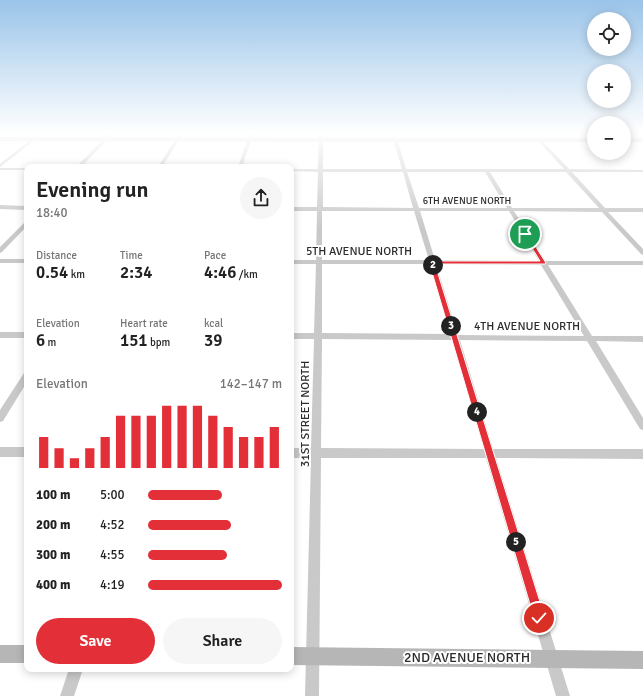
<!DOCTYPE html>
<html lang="en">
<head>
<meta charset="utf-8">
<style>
	:root { --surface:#fff; --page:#f6f6f6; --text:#222; --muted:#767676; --accent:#e32f38 }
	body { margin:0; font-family:Signika,sans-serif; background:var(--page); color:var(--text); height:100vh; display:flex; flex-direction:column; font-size:15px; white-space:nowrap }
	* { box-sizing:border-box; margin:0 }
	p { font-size:13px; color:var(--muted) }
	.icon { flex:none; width:22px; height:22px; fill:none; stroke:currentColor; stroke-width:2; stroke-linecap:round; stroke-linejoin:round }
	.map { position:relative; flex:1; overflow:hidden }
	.sheet { position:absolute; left:24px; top:164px; width:270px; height:508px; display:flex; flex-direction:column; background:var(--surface); border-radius:8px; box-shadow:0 2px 10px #0003 }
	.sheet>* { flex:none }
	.fabs { position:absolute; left:587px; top:12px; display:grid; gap:8px }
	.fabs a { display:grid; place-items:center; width:44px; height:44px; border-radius:50%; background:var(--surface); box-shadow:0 2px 10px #0003; font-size:20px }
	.pin { position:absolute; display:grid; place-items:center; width:34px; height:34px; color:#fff; margin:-17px; border:2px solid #fff; border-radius:50%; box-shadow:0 1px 4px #0007 }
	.km { position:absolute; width:20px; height:20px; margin:-10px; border-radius:50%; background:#222; color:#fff; font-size:11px; line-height:20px; text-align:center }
	.round { display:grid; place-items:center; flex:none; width:42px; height:42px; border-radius:21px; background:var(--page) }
	.headline { display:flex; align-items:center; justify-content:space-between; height:68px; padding:0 12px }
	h1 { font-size:22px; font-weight:600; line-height:30px }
	.metrics { display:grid; grid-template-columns:repeat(3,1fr); gap:6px; height:68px; padding:4px 12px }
	.metrics div { display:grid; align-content:center }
	.metrics b { font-size:17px; font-weight:600 }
	.metrics small { font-size:11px; font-weight:400 }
	.metrics p { font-size:11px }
	.chart { height:112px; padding:8px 12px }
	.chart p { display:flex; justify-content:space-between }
	.chart svg { width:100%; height:72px; margin-top:4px; stroke:var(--accent); stroke-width:6 }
	.action { display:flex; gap:8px; margin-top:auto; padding:8px 12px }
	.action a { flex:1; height:46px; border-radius:24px; background:var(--accent); color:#fff; font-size:16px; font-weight:600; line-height:46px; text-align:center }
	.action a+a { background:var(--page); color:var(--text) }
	ul { padding:0 12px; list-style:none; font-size:13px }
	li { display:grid; grid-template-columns:64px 48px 1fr; align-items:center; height:30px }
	li i { height:10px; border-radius:5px; background:var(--accent) }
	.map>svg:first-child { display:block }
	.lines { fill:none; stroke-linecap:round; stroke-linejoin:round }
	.street { fill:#c9c9c9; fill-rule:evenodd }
	.secondary { fill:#b6b6b6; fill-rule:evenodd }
	.route { fill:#e32f38; stroke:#fff }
	.labels { text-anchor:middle; stroke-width:4; stroke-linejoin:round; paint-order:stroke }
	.far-street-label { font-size:10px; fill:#2c2c2c; stroke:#fff }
	.street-label { font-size:12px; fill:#2c2c2c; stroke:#fff }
	.near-street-label { font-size:14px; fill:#2c2c2c; stroke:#fff }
</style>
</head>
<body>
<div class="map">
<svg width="643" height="696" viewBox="0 0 643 696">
	<rect width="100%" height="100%" fill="#fff"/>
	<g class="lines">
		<path class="street" d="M41 132H45L0 167V164Z
			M111 132H115L81 167H76Z
			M180 132H184L162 167H158Z
			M250 132H254L242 167H238Z
			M319 132H323V169H402L391 132H395L406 169H564L530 132H534L569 169 643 170V172H572L605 208H643V212H608L643 249V255L641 254 602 212 514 211 545 261H643V265H548L592 336H643V342L596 341 643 418V430L640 429 587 341 460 340 493 449H643V459L496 458 570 696H556L486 458H321L319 696H305L311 458H291V448H311L314 339H291V333H314L316 264H291V260H316L317 211H291V207H317L318 172 291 171V169H318ZM323 172H403L413 208 323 207ZM407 172H485L507 208H419ZM490 172H566L599 208H512ZM322 211H414L429 260H322ZM420 211H509L539 261 435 260ZM322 264H430L450 334 322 333ZM436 264 541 265 584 336 458 335ZM322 339 452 340 484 449 321 448Z
			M0 168H27V170H0Z
			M0 205 27 206V210L0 209Z
			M27 221V226L2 252 0 253V247L25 222Z
			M0 259H27V263H0Z
			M0 332H27V338H0Z
			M27 372V382L3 421 0 422V410L24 373Z
			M0 447H27V457H0Z
			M69 669H83L74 696H60Z"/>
		<path class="secondary" d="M0 137 594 138V142L0 141Z
			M624 138H643V142H624Z
			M0 645H27V663H0Z
			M291 647 643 651V669L291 665Z"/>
	</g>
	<linearGradient id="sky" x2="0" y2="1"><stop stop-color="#9ac4e9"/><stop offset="0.58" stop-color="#fff"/><stop offset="1" stop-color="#fff" stop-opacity="0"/></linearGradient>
	<rect width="643" height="229" fill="url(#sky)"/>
	<path class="route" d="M523 233H527L546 263 545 264H435L545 618 543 622 539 624 536 622 534 618 429 262 432 261H540Z"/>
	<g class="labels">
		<g class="far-street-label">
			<text x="467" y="204">6TH AVENUE NORTH</text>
		</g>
		<g class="street-label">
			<text x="359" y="255">5TH AVENUE NORTH</text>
			<text x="527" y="330">4TH AVENUE NORTH</text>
			<text transform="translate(305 414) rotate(-90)" y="4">31ST STREET NORTH</text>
		</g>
		<g class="near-street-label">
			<text x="467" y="662">2ND AVENUE NORTH</text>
		</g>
	</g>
</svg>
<div class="fabs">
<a><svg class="icon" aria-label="locate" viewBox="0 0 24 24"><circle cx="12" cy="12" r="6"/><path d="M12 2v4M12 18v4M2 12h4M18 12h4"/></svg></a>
<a>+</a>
<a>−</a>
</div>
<div class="pin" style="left:525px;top:234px;background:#1e9e55"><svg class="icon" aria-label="arrive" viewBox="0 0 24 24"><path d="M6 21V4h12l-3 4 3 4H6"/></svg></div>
<div class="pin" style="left:539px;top:618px;background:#d93025"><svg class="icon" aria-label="check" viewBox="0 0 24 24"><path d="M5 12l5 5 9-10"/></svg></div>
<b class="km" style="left:433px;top:265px">2</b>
<b class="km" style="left:451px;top:326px">3</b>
<b class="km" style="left:477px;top:412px">4</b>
<b class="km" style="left:516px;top:542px">5</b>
<section class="sheet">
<div class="headline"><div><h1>Evening run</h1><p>18:40</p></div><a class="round"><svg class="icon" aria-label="share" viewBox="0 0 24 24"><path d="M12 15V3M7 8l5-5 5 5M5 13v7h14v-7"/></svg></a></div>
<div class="metrics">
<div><p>Distance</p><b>0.54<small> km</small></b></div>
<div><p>Time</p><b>2:34</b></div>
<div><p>Pace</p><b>4:46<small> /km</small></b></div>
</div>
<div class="metrics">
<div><p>Elevation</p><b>6<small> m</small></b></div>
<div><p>Heart rate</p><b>151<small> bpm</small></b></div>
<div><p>kcal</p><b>39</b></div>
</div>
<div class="chart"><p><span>Elevation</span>142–147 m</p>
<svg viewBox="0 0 160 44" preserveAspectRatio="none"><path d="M5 44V25M15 44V32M25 44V38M35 44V32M45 44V25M55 44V12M65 44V12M75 44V12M85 44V6M95 44V6M105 44V6M115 44V12M125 44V19M135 44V25M145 44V25M155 44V19"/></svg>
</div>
<ul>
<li><b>100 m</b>5:00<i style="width:55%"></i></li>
<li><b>200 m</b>4:52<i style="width:62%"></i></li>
<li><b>300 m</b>4:55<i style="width:59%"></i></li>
<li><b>400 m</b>4:19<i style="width:100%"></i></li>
</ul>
<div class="action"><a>Save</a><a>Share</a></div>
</section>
</div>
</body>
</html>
